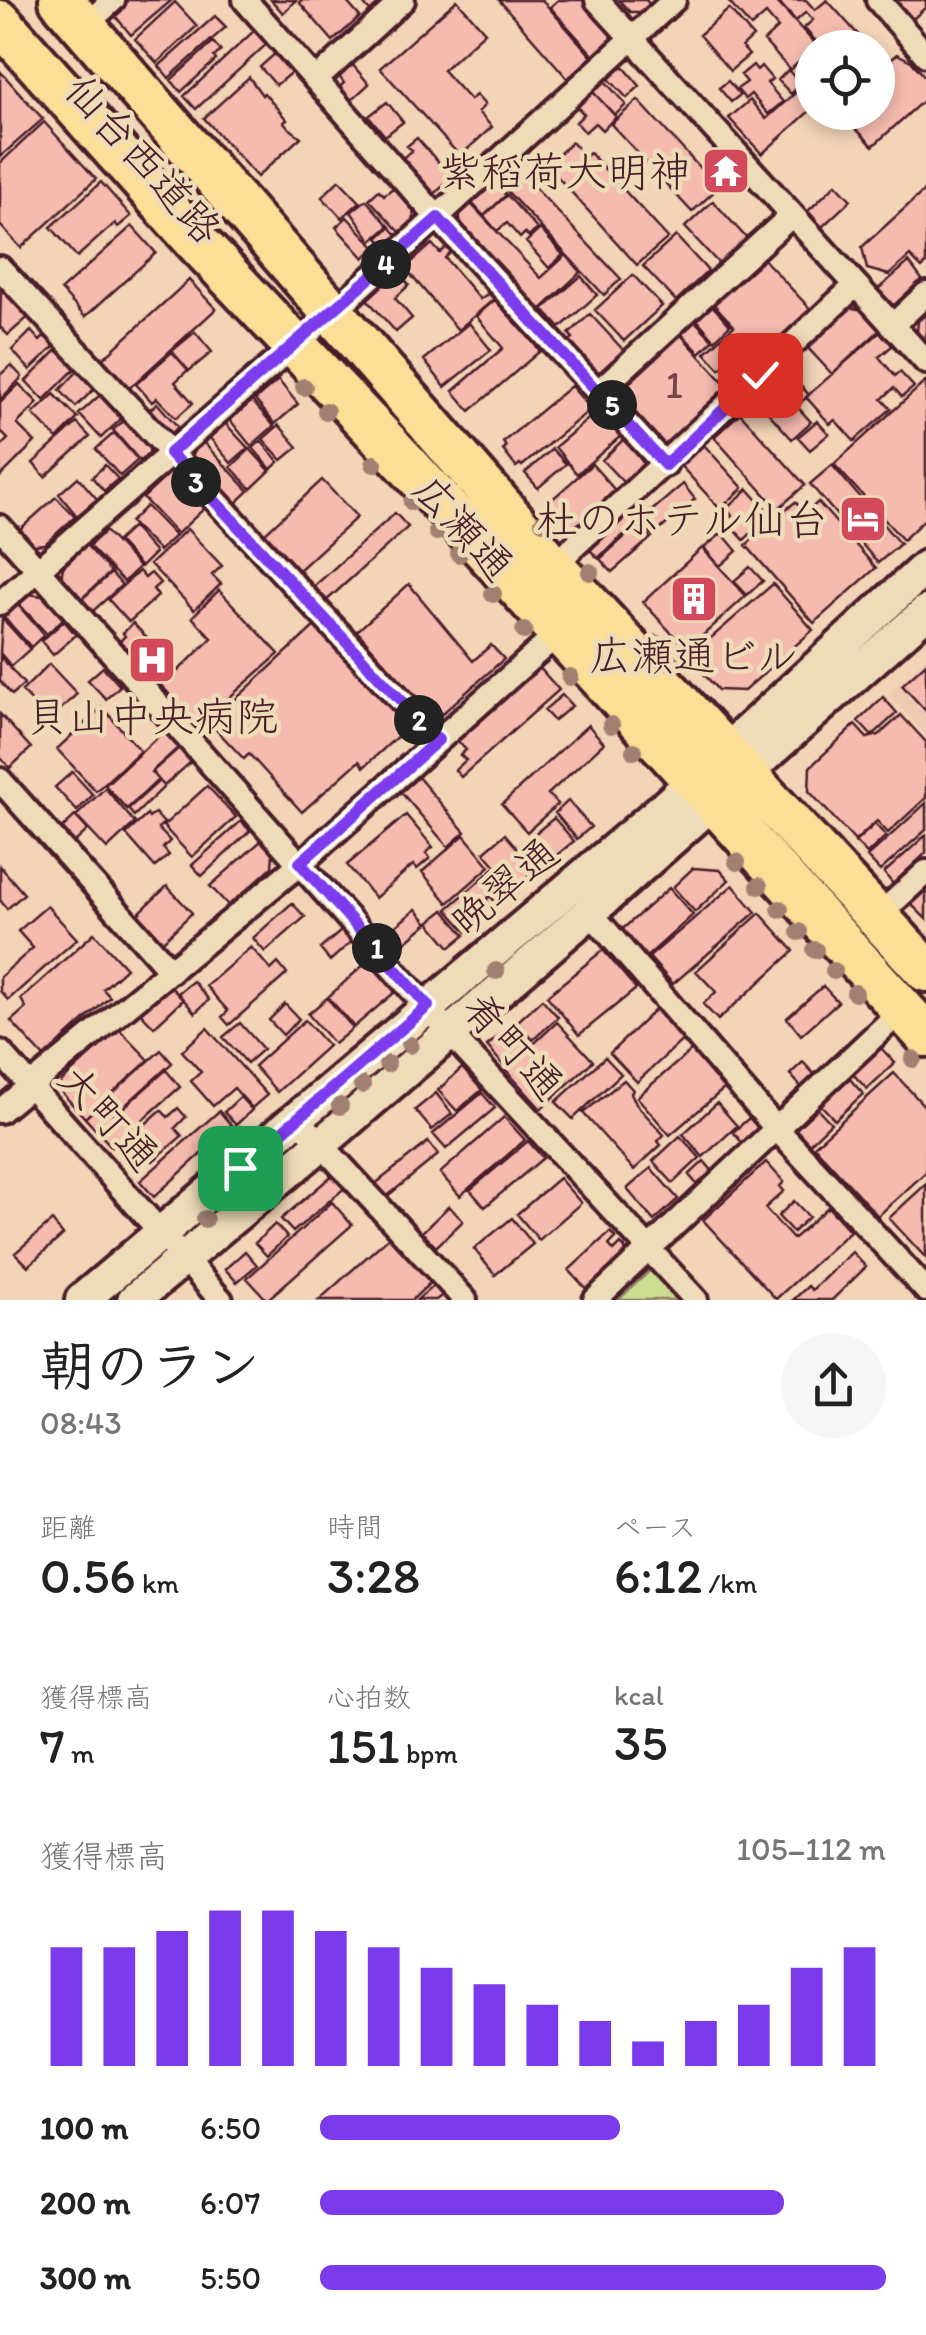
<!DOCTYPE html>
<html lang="ja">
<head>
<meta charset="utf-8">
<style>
	:root { --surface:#fff; --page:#f6f6f6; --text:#222; --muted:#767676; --accent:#7c3aed }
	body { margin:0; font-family:Itim,"Klee One",sans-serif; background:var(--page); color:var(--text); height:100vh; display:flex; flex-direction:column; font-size:38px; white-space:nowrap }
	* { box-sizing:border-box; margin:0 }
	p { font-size:32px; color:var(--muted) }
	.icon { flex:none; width:55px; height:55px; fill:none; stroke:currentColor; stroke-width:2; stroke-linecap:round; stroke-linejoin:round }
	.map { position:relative; height:1300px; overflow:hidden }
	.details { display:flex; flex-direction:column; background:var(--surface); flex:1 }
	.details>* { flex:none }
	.buttons { position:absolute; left:795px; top:30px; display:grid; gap:20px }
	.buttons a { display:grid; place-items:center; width:100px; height:100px; border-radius:50%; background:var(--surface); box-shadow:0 5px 15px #0003; font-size:50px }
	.pin { position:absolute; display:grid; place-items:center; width:85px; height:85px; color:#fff; margin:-42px; border-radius:20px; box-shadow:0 5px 15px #0006 }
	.km { position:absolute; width:50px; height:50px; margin:-25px; border-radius:50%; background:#222; color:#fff; font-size:28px; line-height:50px; text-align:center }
	.round { display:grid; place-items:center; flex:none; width:105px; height:105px; border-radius:52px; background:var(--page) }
	.head { display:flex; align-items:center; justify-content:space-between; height:170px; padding:0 40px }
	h1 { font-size:55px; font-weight:600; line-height:75px }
	.stats { display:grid; grid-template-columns:repeat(3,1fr); gap:15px; height:170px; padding:10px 40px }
	.stats div { display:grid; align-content:center }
	.stats b { font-size:50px; font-weight:600 }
	.stats small { font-size:28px; font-weight:400 }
	.stats p { font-size:28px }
	.chart { height:280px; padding:20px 40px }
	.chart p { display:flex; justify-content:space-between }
	.chart svg { width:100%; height:180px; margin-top:10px; stroke:var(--accent); stroke-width:6 }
	ul { padding:0 40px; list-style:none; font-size:32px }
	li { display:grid; grid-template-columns:160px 120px 1fr; align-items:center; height:75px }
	li i { height:25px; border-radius:12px; background:var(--accent) }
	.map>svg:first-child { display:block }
	.built { fill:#f0c9b2 }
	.green { fill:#ccde92; stroke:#8b7e5e; stroke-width:2.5 }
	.building { fill:#f5bbaf; stroke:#4a1f2b; stroke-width:2.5 }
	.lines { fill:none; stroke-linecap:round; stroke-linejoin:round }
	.street-casing { stroke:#4a1f2b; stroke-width:30 }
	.secondary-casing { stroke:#4a1f2b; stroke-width:40 }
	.highway-casing { stroke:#4a1f2b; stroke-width:50 }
	.street { stroke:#eedbb8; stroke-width:22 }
	.secondary { stroke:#eedbb8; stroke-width:32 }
	.highway { stroke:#fcde96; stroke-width:42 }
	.tree { fill:#a18072 }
	.route-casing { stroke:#fff; stroke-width:20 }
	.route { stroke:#7c3aed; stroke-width:12 }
	.labels { text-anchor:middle; stroke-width:9; stroke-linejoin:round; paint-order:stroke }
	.number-label { font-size:38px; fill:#75464c }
	.street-label { font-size:42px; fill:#4a1f2b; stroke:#eedbb8 }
	.poi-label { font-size:42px; fill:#4a1f2b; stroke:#eedbb8; text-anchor:end }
</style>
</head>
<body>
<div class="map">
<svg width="926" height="1300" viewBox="0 0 926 1300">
	<rect width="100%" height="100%" fill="#f2d4b7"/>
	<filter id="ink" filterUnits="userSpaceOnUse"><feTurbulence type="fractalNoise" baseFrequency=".01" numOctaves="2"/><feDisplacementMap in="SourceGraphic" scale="20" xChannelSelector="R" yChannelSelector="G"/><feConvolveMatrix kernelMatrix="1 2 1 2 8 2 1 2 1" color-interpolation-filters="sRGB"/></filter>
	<g filter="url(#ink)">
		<path class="built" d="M926 658V735L888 694Z"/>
		<path class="green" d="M656 1265 689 1300H618Z"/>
		<path class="building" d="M124 0H172L131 35 111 11Z
			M271 0H296L283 13Z
			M302 0H345L360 17 333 41 299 2Z
			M360 0H397L377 19Z
			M457 0 485 32 443 70 470 100 476 95 485 105 478 112 492 127 460 156 380 68Z
			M499 0H542L592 57 568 79Z
			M558 0H583L611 33 613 44 596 58 550 7Z
			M619 0H646L651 6 644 12H630Z
			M727 0H775L817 46 790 70 764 41 778 28 766 14 751 27Z
			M777 0H806L815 10 827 0 870 48H822L804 28 813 20 806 12 796 21Z
			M895 0H926V7L913 19Z
			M175 2 197 26 157 63 135 39Z
			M729 9 753 37 742 47 749 55 730 71 699 35Z
			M215 16 226 27 169 78 159 66Z
			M257 28 269 42 196 109 184 96Z
			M213 42 221 51 214 57 216 60 181 92 171 80Z
			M278 51 294 70 276 85 260 67Z
			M897 54 911 61 926 78V98L873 146 842 115 878 112V83L893 71 886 63Z
			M351 63 369 84 346 105 334 92 344 83 338 75Z
			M753 65 757 70 761 66 772 79 767 83 783 102 768 114 751 94 745 99 737 89 747 82 741 75Z
			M623 66 640 86 627 98 609 79Z
			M788 70 801 84 791 94 778 80Z
			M0 71 43 119 0 157Z
			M249 77 262 95 264 93 287 120 284 122 289 128 301 137 257 177 204 118Z
			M605 81 626 105 615 115 593 92Z
			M728 81 740 95 731 102 719 88Z
			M802 87 812 98V109L762 154 729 118 750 100 766 119Z
			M593 92 616 117 602 130 595 123 585 132 576 122 584 114 577 107Z
			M638 100 718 188 692 212 611 124Z
			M387 102 403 122 385 136 369 116Z
			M44 122 96 179 21 248 0 225V163Z
			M417 138 452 178 430 198 398 162 412 150 407 146Z
			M572 142 585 157 590 153 668 238 637 265 547 165Z
			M524 176 621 279 604 295 507 191Z
			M339 180 360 202 342 218 322 197Z
			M101 182 131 216 118 227 115 223 77 257 51 227Z
			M495 182 506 195 484 216 472 203Z
			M836 184 851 200 822 227 808 211Z
			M393 188 413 210 414 219 400 232 369 199 379 190 384 195Z
			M926 189V264L922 268 910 256 889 275 867 269 862 247Z
			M507 195 537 229 529 237 525 233 520 238 507 223 497 231 484 216Z
			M366 200 389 226 372 241 351 212Z
			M713 201 749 241 722 267 685 227Z
			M471 204 541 278 566 255 581 272 537 313 460 230V214Z
			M347 217 375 247 364 258 336 227Z
			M132 226 156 253 85 317 61 290Z
			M390 227 398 236 386 246 378 238Z
			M540 229 563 255 549 268 526 242Z
			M676 236 708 271 676 301 643 266Z
			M432 244 440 253 448 246 452 251 445 258 480 299 489 293 494 299 458 330 405 268Z
			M759 254 814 313 751 371 736 354 720 369 705 353 734 326 710 300Z
			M909 262 926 285 902 306 892 304 878 289Z
			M397 270 409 285 395 298 412 318 396 332 366 298Z
			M633 275 662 306 624 341 595 310Z
			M581 276 597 295 560 328 543 309Z
			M189 280 216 309 125 392 99 362Z
			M1 288 8 295 12 291 32 314 8 335 0 327Z
			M496 299 540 351 470 411 453 391 503 348 476 316Z
			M708 301 730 325 715 340 693 315Z
			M848 308 860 309 880 330 832 374 807 347Z
			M590 314 626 353 605 372 593 371 567 343 573 338 569 334Z
			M926 314V341L917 332 918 321Z
			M691 317 713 340 700 353 678 330Z
			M469 323 491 350 445 387 424 360Z
			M31 331 40 341 46 335 56 345 30 370 12 350Z
			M881 331 893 345 879 357 895 376 900 372 914 387 902 397 894 388 882 399 891 409 854 441 835 420 830 424 806 397Z
			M195 332 212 352 189 371 172 351Z
			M681 335 729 388 666 446 650 437 613 398Z
			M57 350 76 368 44 400 26 381Z
			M172 352 188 370 175 382 193 403 176 418 157 398 152 402 136 384Z
			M11 365 22 377 0 400V375Z
			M787 370 809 395 798 405 776 381Z
			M78 371 95 388 76 407 60 390Z
			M278 380 298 404 275 424 255 400Z
			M774 381 811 422 792 439 755 398Z
			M926 381V518L903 540 834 464Z
			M19 384 38 403 17 424 35 442 0 477V447L8 439 0 431V403Z
			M571 386 591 409 522 466 520 464 516 467 503 450 506 447 503 442Z
			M54 394 78 418 57 439 33 414Z
			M100 395 121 419 101 438 79 414Z
			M252 401 274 426 251 446 230 420Z
			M157 403 178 427 172 433 160 430 145 414Z
			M600 409 622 435 577 474 555 447Z
			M740 413 805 485 778 509 714 437Z
			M128 417 150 443 149 453 140 461 113 430Z
			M817 421 829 434 810 450 798 437Z
			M77 423 90 437 45 477 33 463Z
			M225 423 248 448 231 463 209 437Z
			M279 425 298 447 282 460 263 439Z
			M114 433 138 460 120 476 96 449Z
			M625 438 646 467 626 485 602 460Z
			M261 441 279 462 271 469 253 448Z
			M203 442 249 491 231 508 191 459 193 451Z
			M704 445 743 488 720 509 681 466Z
			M250 449 270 471 251 489 231 467Z
			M552 449 566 464 538 488 525 473Z
			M592 464 619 495 576 533 549 502Z
			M105 465 118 479 104 491 92 477Z
			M832 465 900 544 878 563 810 484Z
			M171 472 181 476 208 505 177 534 143 498Z
			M78 477 97 499 77 516 59 494Z
			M322 480 357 517 297 572 263 535Z
			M683 484 695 499 653 536 640 521Z
			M748 489 771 515 744 540 726 520 732 515 726 509Z
			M56 497 75 517 45 544 33 545 19 530Z
			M795 502 806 513 818 502 876 568 814 623 746 545Z
			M146 506 175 536 159 551 130 522Z
			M395 513 408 527 324 603 311 589Z
			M626 516 635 525 598 558 589 549Z
			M639 524 651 538 612 572 600 559Z
			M132 527 155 553 141 567 117 541Z
			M187 529 222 566 212 575 221 584 194 610 150 564Z
			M105 531 139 567 124 582 89 546Z
			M722 533 737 551 720 566 704 548Z
			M86 545 111 572 80 600 61 579 63 567Z
			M702 548 746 596 687 650 643 602Z
			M750 567 763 581 747 595 734 581Z
			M139 571 145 578 151 573 160 583 153 589 158 596 129 622 108 599Z
			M111 573 122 585 93 611 82 599Z
			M409 584 473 661 491 645 504 659 435 720 357 631Z
			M773 584 813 630 744 691 718 690 689 657Z
			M219 590 279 654 198 725 120 641 125 636 123 633 133 623 178 671 212 638 192 617Z
			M29 594 42 596 63 619 47 634 19 604Z
			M18 605 44 635 31 647 4 617Z
			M2 618 30 649 11 666 0 653Z
			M64 621 76 635 53 655 41 641Z
			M318 623 412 723 364 767 359 761 302 812 249 754 244 759 210 723Z
			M0 656 24 684 12 695 0 681Z
			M926 663V711L902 685Z
			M49 664 77 694 49 720 22 691Z
			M538 666 559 690 461 777 455 770 466 760 460 755 466 750 456 739Z
			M103 667 120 686 106 699 88 680Z
			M562 695 572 706 554 721 544 710Z
			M883 697 897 713 872 736 858 721Z
			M102 707 140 751 96 791 57 749Z
			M0 714 31 748 10 768 0 757Z
			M901 715 926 742V798L888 833 877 821 855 841 809 791 810 767 855 725 867 738 879 735Z
			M588 725 604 743 548 794 558 804 527 832 502 804Z
			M164 731 179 747 151 772 158 780 127 809 105 785Z
			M179 748 191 762 164 786 152 772Z
			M72 772 93 795 77 811 55 787Z
			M418 777 465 832 448 847 401 792Z
			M159 781 164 787 134 816 128 809Z
			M207 786 236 817 192 857 163 826Z
			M105 788 135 823 107 849 76 816Z
			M568 801 591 827 577 839 555 813Z
			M926 803V830L880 871 867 857Z
			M155 813 164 823 158 828 170 841 163 848 169 855 155 867 126 834 147 815 149 818Z
			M406 815 433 847 426 853 430 858 417 869 413 865 375 898 347 865Z
			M75 816 88 830 75 842 62 828Z
			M554 818 574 841 540 869 521 845Z
			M241 821 250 831 202 876 192 865Z
			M875 824 886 836 867 854 855 842Z
			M505 834 536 870 515 888 484 852Z
			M464 835 490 866 448 903 422 872Z
			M926 835V853L893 884 884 873Z
			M262 840 273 852 272 867 229 906 210 886Z
			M0 866 24 894 7 909 0 900Z
			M494 868 515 892 499 906 490 896 486 900 494 909 467 932 447 909Z
			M693 868 720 870 729 880 695 912 673 887Z
			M733 885 756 912 673 984 649 957Z
			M167 886 192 913 162 942 137 915Z
			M669 888 693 915 642 961 618 933Z
			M926 888V919L910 903Z
			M292 903 305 917 265 952 253 938Z
			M47 906 77 939 8 1000 0 991V977L33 948 18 931Z
			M416 909 428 923 397 949 385 935Z
			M444 910 465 935 450 947 429 922Z
			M760 913 794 951 718 1020 703 1004 716 992 696 971Z
			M341 931 351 942 330 961 320 949Z
			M94 933 126 968 103 989 110 997 44 1057 11 1021 26 1008 21 999Z
			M251 947 271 970 278 963 287 974 229 1025 222 1017 228 1011 206 986Z
			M603 950 636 989 579 1035 547 996Z
			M368 961 395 992 354 1027 328 997Z
			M193 981 209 1000 195 1013 178 993Z
			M168 984 183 1000 154 1027 139 1011Z
			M823 986 838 1002 801 1035 787 1018Z
			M327 998 353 1028 334 1044 308 1014Z
			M542 999 558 1017 533 1040 517 1022Z
			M285 1004 299 1019 283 1035 269 1020Z
			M658 1007 686 1037 637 1082 610 1053Z
			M305 1020 328 1046 277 1092 254 1066Z
			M557 1022 593 1061 541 1109 506 1070Z
			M240 1023 263 1049 247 1063 223 1037Z
			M514 1023 530 1042 504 1066 487 1046Z
			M207 1028 267 1095 252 1108 234 1088 213 1106 191 1081 201 1072 182 1051Z
			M119 1029 149 1060 85 1118 62 1093 61 1082Z
			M880 1047 895 1063 867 1089 852 1073Z
			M693 1049 726 1087 670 1135 637 1097Z
			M161 1050 172 1063 97 1131 85 1118Z
			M605 1057 621 1074 573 1119 556 1102Z
			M803 1062 816 1076 803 1089 790 1074Z
			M462 1068 482 1090 457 1111 438 1090Z
			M166 1070 180 1087 112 1147 97 1131Z
			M894 1073 926 1108V1172L878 1216 814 1146Z
			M849 1078 863 1094 835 1120 821 1105Z
			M624 1080 633 1090 631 1093 637 1105 664 1135 658 1141 661 1145 634 1170 583 1113Z
			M436 1093 452 1114 432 1130 415 1110Z
			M482 1093 495 1108 446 1149 433 1134Z
			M240 1097 252 1110 236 1125 224 1112Z
			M717 1103 737 1126 703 1157 683 1134Z
			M178 1108 186 1117 175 1128 182 1136 153 1161 131 1137 161 1110 168 1117Z
			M817 1108 831 1123 803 1150 789 1134Z
			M219 1111 232 1126 154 1197 140 1181Z
			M756 1112 762 1120 761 1131 744 1145 733 1132Z
			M504 1117 525 1140 460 1196 440 1173Z
			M680 1136 700 1158 673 1183 653 1161Z
			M528 1141 543 1158 485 1207 470 1190Z
			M428 1142 438 1155 385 1198 374 1185Z
			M704 1161 715 1174 700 1188 689 1175Z
			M766 1162 784 1182 780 1186 784 1191 765 1208 793 1239 828 1207 850 1231 776 1299 703 1220Z
			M651 1168 678 1199 654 1221 627 1189Z
			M335 1173 347 1186 293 1232 281 1219Z
			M559 1178 581 1203 539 1240 517 1214Z
			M926 1184V1258L889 1218Z
			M794 1201 809 1217 793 1232 778 1216Z
			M332 1202 352 1225 267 1300 247 1278Z
			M449 1206 463 1221 436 1247 422 1232Z
			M512 1218 533 1244 495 1275 474 1249Z
			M52 1221 63 1235 28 1266 15 1253Z
			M275 1224 287 1237 267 1256 255 1243Z
			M610 1232 616 1238 609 1245 614 1251 621 1244 625 1248 626 1261 590 1293 569 1270Z
			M390 1236 431 1282 412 1300H319Z
			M245 1251 257 1265 237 1282 225 1269Z
			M852 1252 866 1267 832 1300H793L808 1286 812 1290Z
			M436 1283 445 1293 436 1300H417Z"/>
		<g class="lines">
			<g class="street-casing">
				<path id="street" d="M245 0 438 218 665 465
					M597 0 926 362
					M878 0 926 55
					M85 26 113 0
					M316 80 403 0
					M0 268 438 740
					M892 326 926 294
					M599 391 792 215
					M0 527 467 1052 696 1300
					M553 566 856 285
					M0 603 352 295 674 0
					M0 780 171 971
					M590 912 776 1128 926 1290
					M878 916 926 872
					M0 1052 221 1300
					M0 1111 301 863 560 632
					M298 1119 465 1300
					M595 1300 903 1009"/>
			</g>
			<g class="secondary-casing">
				<path id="secondary" d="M82 1300 667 805 926 567
					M134 1300 321 1144 590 912 926 612"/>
			</g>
			<g class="highway-casing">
				<path id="highway" d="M61 0 553 566 926 970
					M0 22 195 240 402 459 926 1035"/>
			</g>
			<use href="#street" class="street"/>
			<use href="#secondary" class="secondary"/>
			<use href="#highway" class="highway"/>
		</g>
		<g class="tree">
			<circle cx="304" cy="387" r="9"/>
			<circle cx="326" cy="411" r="9"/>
			<circle cx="374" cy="464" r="9"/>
			<circle cx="412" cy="502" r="9"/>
			<circle cx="543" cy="522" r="9"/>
			<circle cx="437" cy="532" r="9"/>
			<circle cx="459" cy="554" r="9"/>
			<circle cx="590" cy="572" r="9"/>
			<circle cx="493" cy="594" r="9"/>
			<circle cx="524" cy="631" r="9"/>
			<circle cx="655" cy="643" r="9"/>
			<circle cx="672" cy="663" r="9"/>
			<circle cx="570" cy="677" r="9"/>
			<circle cx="611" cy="725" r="9"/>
			<circle cx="634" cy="751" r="9"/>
			<circle cx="737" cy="862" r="9"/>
			<circle cx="759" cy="886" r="9"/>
			<circle cx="780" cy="909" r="9"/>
			<circle cx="799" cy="932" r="9"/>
			<circle cx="815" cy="950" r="9"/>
			<circle cx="496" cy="971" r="9"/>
			<circle cx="834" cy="971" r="9"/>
			<circle cx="855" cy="993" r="9"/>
			<circle cx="410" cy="1045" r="9"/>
			<circle cx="913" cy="1059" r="9"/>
			<circle cx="387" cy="1064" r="9"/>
			<circle cx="362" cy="1085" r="9"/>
			<circle cx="340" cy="1106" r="9"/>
			<circle cx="253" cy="1179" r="9"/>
			<circle cx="205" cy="1219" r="9"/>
		</g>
	</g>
	<g class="lines" filter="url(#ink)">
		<g class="route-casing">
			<path id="route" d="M240 1168 428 1006 300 863 438 740 170 453 438 218 665 465 760 375"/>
		</g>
		<use href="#route" class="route"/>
	</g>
	<defs>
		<g id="temple-square" transform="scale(2.5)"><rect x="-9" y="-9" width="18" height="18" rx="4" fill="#d1495b" stroke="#eedbb8"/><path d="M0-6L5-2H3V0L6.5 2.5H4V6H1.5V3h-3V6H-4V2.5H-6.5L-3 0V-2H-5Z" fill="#fff"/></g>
		<g id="hotel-square" transform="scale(2.5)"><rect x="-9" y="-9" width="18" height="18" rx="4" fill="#d1495b" stroke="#eedbb8"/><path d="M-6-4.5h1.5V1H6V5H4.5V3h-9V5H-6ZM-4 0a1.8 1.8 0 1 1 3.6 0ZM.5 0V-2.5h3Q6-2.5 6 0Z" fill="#fff"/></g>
		<g id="building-square" transform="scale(2.5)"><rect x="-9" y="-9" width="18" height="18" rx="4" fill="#d1495b" stroke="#eedbb8"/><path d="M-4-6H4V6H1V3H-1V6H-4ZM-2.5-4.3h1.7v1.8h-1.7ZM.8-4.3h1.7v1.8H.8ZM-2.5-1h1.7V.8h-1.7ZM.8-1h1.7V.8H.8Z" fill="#fff"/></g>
		<g id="hospital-square" transform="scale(2.5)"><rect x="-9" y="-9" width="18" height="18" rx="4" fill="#d1495b" stroke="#eedbb8"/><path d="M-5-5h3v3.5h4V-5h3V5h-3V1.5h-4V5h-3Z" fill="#fff"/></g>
	</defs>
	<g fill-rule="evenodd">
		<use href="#temple-square" x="726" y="171"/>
		<use href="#hotel-square" x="863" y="519"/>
		<use href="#building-square" x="694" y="599"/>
		<use href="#hospital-square" x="152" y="660"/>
	</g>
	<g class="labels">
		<g class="number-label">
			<text x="674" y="398">1</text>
		</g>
		<g class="street-label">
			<text transform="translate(144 159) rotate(48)" y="15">仙台西道路</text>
			<text transform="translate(464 527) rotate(48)" y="15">広瀬通</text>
			<text transform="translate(504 886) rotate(-40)" y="15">晩翠通</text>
			<text transform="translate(514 1046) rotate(48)" y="15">肴町通</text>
			<text transform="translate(109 1117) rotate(48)" y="15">大町通</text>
		</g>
		<g class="poi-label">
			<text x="691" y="186">紫稻荷大明神</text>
			<text x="828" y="534">杜のホテル仙台</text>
			<text x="694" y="670" text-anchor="middle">広瀬通ビル</text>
			<text x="152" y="731" text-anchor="middle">貝山中央病院</text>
		</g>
	</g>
</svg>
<div class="buttons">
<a><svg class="icon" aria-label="locate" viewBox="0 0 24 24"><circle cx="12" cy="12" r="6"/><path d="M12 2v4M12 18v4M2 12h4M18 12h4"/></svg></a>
</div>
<div class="pin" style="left:240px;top:1168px;background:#1e9e55"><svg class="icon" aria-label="arrive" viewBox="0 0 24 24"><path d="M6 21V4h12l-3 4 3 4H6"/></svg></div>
<div class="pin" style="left:760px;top:375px;background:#d93025"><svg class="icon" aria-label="check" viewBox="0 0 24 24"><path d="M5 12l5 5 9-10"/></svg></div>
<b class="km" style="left:377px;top:948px">1</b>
<b class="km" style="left:419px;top:720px">2</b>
<b class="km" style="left:196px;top:482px">3</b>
<b class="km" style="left:386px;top:264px">4</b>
<b class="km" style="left:612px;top:405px">5</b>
</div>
<section class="details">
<div class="head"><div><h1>朝のラン</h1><p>08:43</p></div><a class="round"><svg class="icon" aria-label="share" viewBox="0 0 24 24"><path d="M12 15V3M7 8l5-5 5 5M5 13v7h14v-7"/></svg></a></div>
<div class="stats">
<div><p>距離</p><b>0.56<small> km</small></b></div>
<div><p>時間</p><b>3:28</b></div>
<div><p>ペース</p><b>6:12<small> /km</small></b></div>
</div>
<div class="stats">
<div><p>獲得標高</p><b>7<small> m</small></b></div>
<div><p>心拍数</p><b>151<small> bpm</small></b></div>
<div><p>kcal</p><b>35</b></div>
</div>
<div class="chart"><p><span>獲得標高</span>105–112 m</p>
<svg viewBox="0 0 160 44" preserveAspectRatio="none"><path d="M5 44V15M15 44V15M25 44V11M35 44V6M45 44V6M55 44V11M65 44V15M75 44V20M85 44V24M95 44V29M105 44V33M115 44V38M125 44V33M135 44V29M145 44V20M155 44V15"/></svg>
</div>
<ul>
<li><b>100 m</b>6:50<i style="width:53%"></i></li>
<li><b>200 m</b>6:07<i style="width:82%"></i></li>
<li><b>300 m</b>5:50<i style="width:100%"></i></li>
</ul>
</section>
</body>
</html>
